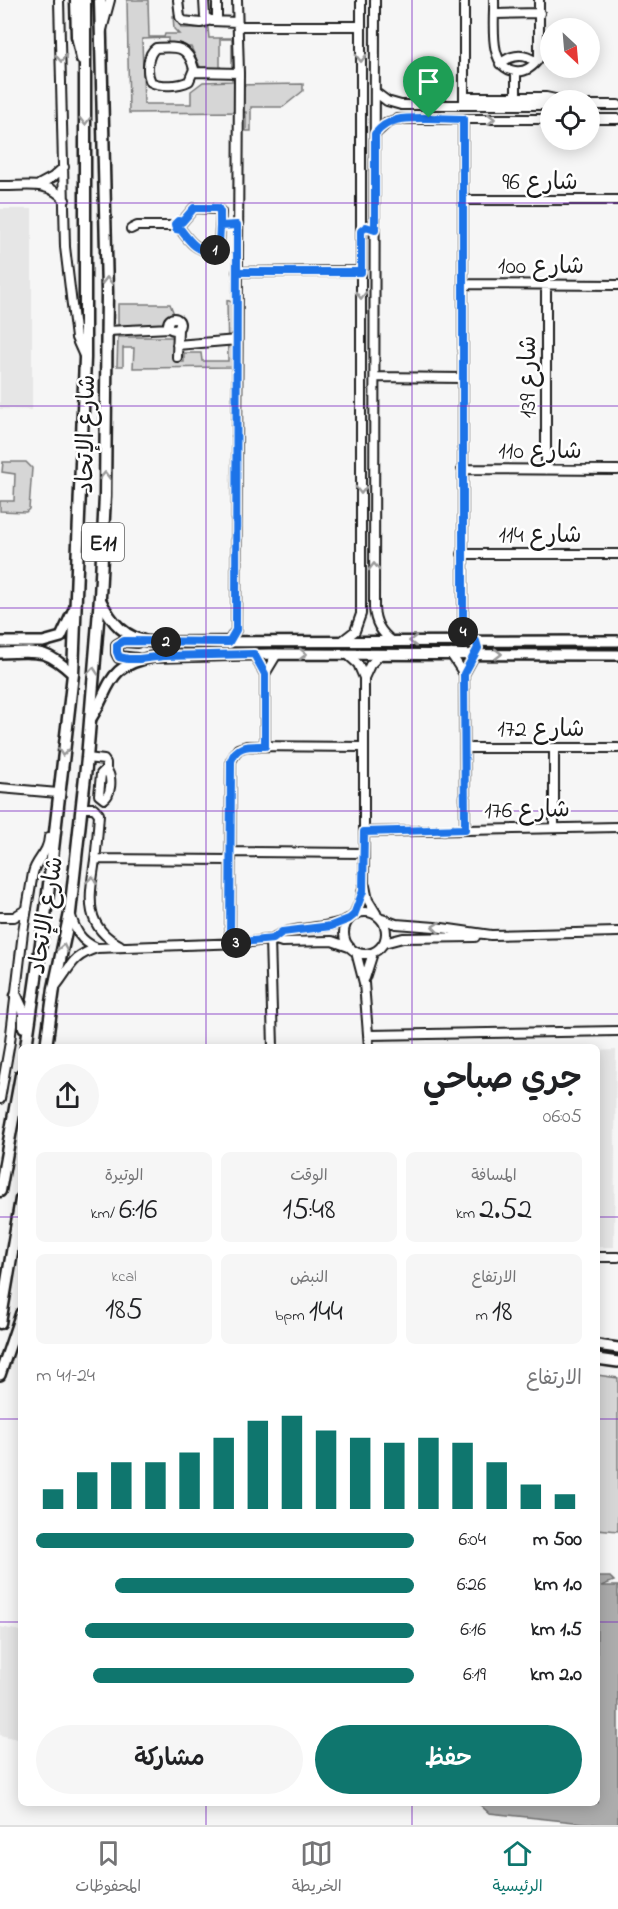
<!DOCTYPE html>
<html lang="ar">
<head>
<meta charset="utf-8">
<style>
	:root { --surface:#fff; --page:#f6f6f6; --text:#202124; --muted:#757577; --line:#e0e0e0; --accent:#0f766e }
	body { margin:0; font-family:"Indie Flower","Playpen Sans Arabic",sans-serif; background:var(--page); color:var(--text); direction:rtl; height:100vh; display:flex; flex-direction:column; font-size:22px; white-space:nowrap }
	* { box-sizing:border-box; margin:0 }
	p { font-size:20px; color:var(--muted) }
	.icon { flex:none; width:33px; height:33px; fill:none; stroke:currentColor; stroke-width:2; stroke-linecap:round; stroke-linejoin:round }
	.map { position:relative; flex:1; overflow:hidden; direction:ltr }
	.drawer { position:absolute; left:18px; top:1044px; width:582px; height:762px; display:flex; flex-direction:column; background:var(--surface); border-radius:9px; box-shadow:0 3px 15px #0003; direction:rtl }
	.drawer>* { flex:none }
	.needle { width:39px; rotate:154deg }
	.fabs { position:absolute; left:540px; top:18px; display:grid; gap:12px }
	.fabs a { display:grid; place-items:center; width:60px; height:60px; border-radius:50%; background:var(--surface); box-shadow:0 3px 15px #0003; font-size:30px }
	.pin { position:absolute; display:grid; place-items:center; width:51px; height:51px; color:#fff; margin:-62px -26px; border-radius:50% 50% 50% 0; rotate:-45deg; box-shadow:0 0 6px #0007 }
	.pin .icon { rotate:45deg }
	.km { position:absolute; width:30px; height:30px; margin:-15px; border-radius:50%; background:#222; color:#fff; font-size:16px; line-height:30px; text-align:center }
	.round { display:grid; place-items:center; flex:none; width:63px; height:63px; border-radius:32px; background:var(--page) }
	.overview { display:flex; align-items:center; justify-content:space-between; height:102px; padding:0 18px }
	h1 { font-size:33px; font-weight:600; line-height:45px }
	.figures { display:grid; grid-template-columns:repeat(3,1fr); gap:9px; height:102px; padding:6px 18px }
	.figures div { display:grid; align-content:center; border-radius:9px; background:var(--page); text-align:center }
	.figures b { font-size:30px; font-weight:600 }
	.figures small { font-size:16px; font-weight:400 }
	.figures p { font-size:16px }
	.chart { height:168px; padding:12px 18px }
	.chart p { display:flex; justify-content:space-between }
	.chart svg { width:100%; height:108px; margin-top:6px; stroke:var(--accent); stroke-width:6 }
	.action { display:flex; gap:12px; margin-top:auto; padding:12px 18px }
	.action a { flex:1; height:69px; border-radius:36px; background:var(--accent); color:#fff; font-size:24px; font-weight:600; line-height:69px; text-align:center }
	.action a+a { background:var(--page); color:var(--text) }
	ul { padding:0 18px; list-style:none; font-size:20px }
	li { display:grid; grid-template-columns:96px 72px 1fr; align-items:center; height:45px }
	li i { height:15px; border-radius:8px; background:var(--accent) }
	.dock { display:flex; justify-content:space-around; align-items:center; height:84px; border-top:2px solid var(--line); background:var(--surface); font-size:16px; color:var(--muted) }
	.dock a { display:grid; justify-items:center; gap:3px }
	.dock .selected { color:var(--accent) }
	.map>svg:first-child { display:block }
	.built { fill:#e6e6e6 }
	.green { fill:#d6d6d6; stroke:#797979; stroke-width:1.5; fill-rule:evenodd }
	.water { fill:#acacac; stroke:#727272; stroke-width:1.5 }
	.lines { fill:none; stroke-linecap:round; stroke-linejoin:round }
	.minor-casing { stroke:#1c1c1c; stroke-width:12 }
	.major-casing { stroke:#1c1c1c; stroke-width:14 }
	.highway-casing { stroke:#1c1c1c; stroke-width:15 }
	.minor { stroke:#fff; stroke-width:8 }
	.major { stroke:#fff; stroke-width:9 }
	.highway { stroke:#fff; stroke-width:10 }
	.oneway { stroke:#999 }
	.route-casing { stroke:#fff; stroke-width:12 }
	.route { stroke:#1a73e8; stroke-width:8 }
	.grid { fill:none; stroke:#7b2cbf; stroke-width:1.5; stroke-opacity:0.55 }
	.labels { text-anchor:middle; stroke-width:5; stroke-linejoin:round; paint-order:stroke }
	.shield { fill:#fff; stroke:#606060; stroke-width:1.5 }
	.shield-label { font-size:22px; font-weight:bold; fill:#1c1c1c }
	.street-label { font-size:24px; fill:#1c1c1c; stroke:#fff }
</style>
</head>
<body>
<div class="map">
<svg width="618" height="1825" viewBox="0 0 618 1825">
	<rect width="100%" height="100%" fill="#f6f6f6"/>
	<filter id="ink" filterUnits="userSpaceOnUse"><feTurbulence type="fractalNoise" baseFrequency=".0167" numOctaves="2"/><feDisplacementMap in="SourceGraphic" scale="12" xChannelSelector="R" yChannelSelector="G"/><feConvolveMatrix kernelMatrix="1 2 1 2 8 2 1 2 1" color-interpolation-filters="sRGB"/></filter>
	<g filter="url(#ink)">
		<path class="built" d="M0 209H32V410L0 409Z
			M616 1050 614 1247H597V1051Z
			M0 1627 21 1631V1740L0 1735Z"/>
		<path class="green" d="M127 0H148L149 37H164L165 34H179L174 29 173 16H182L181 28H208L209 38H237V85L303 84V91L283 107H251V131H246V112L129 113ZM168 38V47H191L203 73H220V39H232V81L203 82 191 91V104H144L142 39Z
			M227 300 236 304V367L133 368 134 348H123V366H117L118 337H172L176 340V362H184V353H201L202 361H228Z
			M118 304H170L174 314 168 319 166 329H118Z
			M3 462H26L32 468 29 509 26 512 0 511V501H14L15 474 2 472Z
			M597 1375 618 1378V1531L597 1529Z"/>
		<path class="water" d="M597 1577H610L614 1581 601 1586H618V1825H602L489 1813 478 1803H597Z"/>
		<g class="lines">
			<g class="minor-casing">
				<path id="minor" d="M59 0 65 247 76 338 84 356
					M178 0 180 17 183 21 201 23 208 21
					M204 0 205 17 212 21 217 17V0
					M375 0 374 608C375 622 380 632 392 641
					M494 0C495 20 487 68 515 71 525 73 534 66 539 58V0
					M495 14 540 13
					M212 21 237 22
					M238 26H361
					M102 30 110 0
					M156 48C177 47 188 45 194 69L189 81C179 86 161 87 151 82 146 73 147 54 156 48Z
					M500 64C512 54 524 53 536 62
					M194 72 239 73
					M375 92 387 101 401 105H550
					M464 97H546L560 100
					M516 101V72
					M464 105V0
					M590 105H618
					M590 119H618
					M375 134 387 123 397 119H550
					M40 184 53 177 64 167
					M0 186C24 187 47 179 65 200
					M463 200H618
					M131 229 137 226H175
					M181 230C190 242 196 250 211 251L219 244 221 212 218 209 194 208 182 222
					M237 272 361 271
					M463 284 618 285
					M546 285V470
					M168 324a6 6 0 1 1 12 0a6 6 0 1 1-12 0Z
					M107 331 170 328
					M177 345 237 340
					M177 357 178 329
					M375 377 462 378
					M462 469 618 470
					M462 554H618
					M229 641 236 630 239 73 237 0
					M342 641 355 631 361 614V0
					M463 641V119
					M254 654 265 674V746
					M347 654 358 664 364 678
					M451 654 464 674
					M265 674 277 654
					M465 748H618
					M87 758 104 760 106 763V771
					M104 771 108 772C112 779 111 795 104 799L99 795 101 774Z
					M0 788 58 793
					M81 808H94L99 814C98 829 97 845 95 860 90 895 82 926 120 945
					M554 828V748
					M465 829 464 674 475 654
					M364 832 618 827
					M231 852 364 853
					M95 859 231 860
					M365 886 368 900 376 913
					M344 933a21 21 0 1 1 42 0a21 21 0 1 1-42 0Z
					M70 913C75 930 80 941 97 948
					M354 915 361 899 364 883V678L370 665 380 655
					M0 917H14L27 909
					M382 919 396 924 435 927 491 935 618 932
					M270 939 273 1047
					M273 939C286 925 327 931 348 919
					M230 943 231 761 238 749 247 746 364 747
					M384 943 403 938 475 937
					M356 952 364 983 369 1047
					M365 978 373 953
					M55 987C72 966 70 957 97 948L243 943 273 939 282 942 332 941 349 947
					M369 1035 618 1031
					M0 1099 10 1042 23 932 33 873C36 859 48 854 49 837
					M597 1257H618"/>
			</g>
			<g class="major-casing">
				<path id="major" d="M100 599C111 622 125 639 152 642L618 641
					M0 642H43L61 637 74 609
					M137 642 124 641 117 645V653L119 657 137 659
					M0 653C37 652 44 647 73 674
					M90 720C112 687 105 666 153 657L269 654 618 655
					M597 1345 618 1348
					M597 1359 618 1362
					M0 1375 21 1313"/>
			</g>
			<g class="highway-casing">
				<path id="highway" d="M76 0 77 36 82 59
					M16 996 24 1013V1027
					M26 1047 47 902 73 674 85 358V0
					M46 1047 54 988 70 913 87 758 100 597 105 496 107 292 100 0
					M0 1191 21 1075
					M0 1323 21 1199"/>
			</g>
			<use href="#minor" class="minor"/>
			<use href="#major" class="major"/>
			<use href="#highway" class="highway"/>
		</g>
		<defs><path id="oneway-chevron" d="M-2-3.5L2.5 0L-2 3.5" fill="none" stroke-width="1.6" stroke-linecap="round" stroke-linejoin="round" transform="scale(1.5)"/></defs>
		<g class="oneway">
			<use href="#oneway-chevron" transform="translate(61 58) rotate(88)"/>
			<use href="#oneway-chevron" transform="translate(361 58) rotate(90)"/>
			<use href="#oneway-chevron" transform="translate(491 119)"/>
			<use href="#oneway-chevron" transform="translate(85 121) rotate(90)"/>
			<use href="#oneway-chevron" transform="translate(107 281) rotate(-91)"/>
			<use href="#oneway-chevron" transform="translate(361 295) rotate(90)"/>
			<use href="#oneway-chevron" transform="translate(105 476) rotate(-89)"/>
			<use href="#oneway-chevron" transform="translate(361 490) rotate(90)"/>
			<use href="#oneway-chevron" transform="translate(374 567) rotate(-90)"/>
			<use href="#oneway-chevron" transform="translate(413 641) rotate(-180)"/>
			<use href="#oneway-chevron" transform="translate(303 654)"/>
			<use href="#oneway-chevron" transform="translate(498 654)"/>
			<use href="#oneway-chevron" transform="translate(93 671) rotate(-85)"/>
			<use href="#oneway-chevron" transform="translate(63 752) rotate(97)"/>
			<use href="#oneway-chevron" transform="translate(92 880) rotate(-82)"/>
			<use href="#oneway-chevron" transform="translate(436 927) rotate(-174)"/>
			<use href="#oneway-chevron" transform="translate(63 948) rotate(-78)"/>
		</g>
	</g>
	<g class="lines" filter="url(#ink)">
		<g class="route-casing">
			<path id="route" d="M429 118C408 118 389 116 375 134V230L366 227 361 231V272H237V225L220 226V212L218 208H194L182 222 178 221 175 224 176 229 181 230C190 242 199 254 215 250L219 244 220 226 237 225 236 630 229 642 124 641 117 645V652L119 657 128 659H139L164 656 254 654 265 674V746C250 746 236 744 231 761L230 943 273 939 282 932 331 926 349 919 354 915 363 891 364 832 465 829 464 674 478 648 476 641H463V119L429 118"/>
		</g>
		<use href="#route" class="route"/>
	</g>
	<path class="grid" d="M206 0V1047M412 0V1047M0 203H618M0 406H618M0 608H618M0 811H618M0 1014H618M0 1217H21M597 1217H618M0 1419H21M597 1419H618M0 1622H21M597 1622H618M206 1803V1825M412 1803V1825"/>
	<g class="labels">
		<rect class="shield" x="82" y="523" width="42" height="38" rx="4.5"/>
		<g class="shield-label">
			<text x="103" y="550">E11</text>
		</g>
		<g class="street-label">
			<text x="540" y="189">شارع 96</text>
			<text x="541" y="273">شارع 100</text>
			<text transform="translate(527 377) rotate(-90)" y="8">شارع 139</text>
			<text transform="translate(85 434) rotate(-89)" y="8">شارع الإتحاد</text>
			<text x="540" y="458">شارع 110</text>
			<text x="540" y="542">شارع 114</text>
			<text x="541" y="736">شارع 172</text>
			<text transform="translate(527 809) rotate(-1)" y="8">شارع 176</text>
			<text transform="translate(45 915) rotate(-81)" y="8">شارع الإتحاد</text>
		</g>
	</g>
</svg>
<div class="fabs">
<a><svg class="needle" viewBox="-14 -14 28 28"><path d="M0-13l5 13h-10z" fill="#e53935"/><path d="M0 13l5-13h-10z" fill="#757577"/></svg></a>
<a><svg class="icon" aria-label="locate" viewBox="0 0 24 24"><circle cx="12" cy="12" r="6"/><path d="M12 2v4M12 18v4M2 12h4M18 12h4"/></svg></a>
</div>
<div class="pin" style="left:429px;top:118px;background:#1e9e55"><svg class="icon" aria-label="arrive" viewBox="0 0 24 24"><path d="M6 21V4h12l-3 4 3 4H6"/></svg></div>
<b class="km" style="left:215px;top:250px">1</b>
<b class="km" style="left:166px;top:642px">2</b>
<b class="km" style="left:236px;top:943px">3</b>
<b class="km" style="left:463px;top:632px">4</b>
<section class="drawer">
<div class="overview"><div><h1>جري صباحي</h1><p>06:05</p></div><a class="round"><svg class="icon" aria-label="share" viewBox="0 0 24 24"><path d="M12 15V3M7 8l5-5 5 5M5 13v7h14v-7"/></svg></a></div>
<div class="figures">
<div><p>المسافة</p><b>2.52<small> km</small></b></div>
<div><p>الوقت</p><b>15:48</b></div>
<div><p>الوتيرة</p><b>6:16<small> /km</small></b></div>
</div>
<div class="figures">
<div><p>الارتفاع</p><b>18<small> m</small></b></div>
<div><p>النبض</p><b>144<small> bpm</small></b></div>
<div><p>kcal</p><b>185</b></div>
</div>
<div class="chart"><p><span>الارتفاع</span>24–41 m</p>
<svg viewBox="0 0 160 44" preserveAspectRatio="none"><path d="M5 44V36M15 44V29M25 44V25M35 44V25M45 44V21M55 44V15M65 44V8M75 44V6M85 44V12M95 44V15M105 44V17M115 44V15M125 44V17M135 44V25M145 44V34M155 44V38"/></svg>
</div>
<ul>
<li><b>500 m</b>6:04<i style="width:100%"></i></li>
<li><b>1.0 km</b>6:26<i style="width:79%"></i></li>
<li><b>1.5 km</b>6:16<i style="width:87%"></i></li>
<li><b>2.0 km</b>6:19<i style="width:85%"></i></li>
</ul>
<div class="action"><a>حفظ</a><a>مشاركة</a></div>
</section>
</div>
<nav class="dock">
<a class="selected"><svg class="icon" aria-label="home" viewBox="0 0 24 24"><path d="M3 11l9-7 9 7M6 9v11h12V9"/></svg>الرئيسية</a>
<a><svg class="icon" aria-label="map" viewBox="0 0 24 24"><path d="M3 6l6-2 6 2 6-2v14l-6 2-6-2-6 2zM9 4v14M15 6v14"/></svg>الخريطة</a>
<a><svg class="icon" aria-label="saved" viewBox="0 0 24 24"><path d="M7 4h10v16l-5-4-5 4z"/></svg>المحفوظات</a>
</nav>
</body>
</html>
